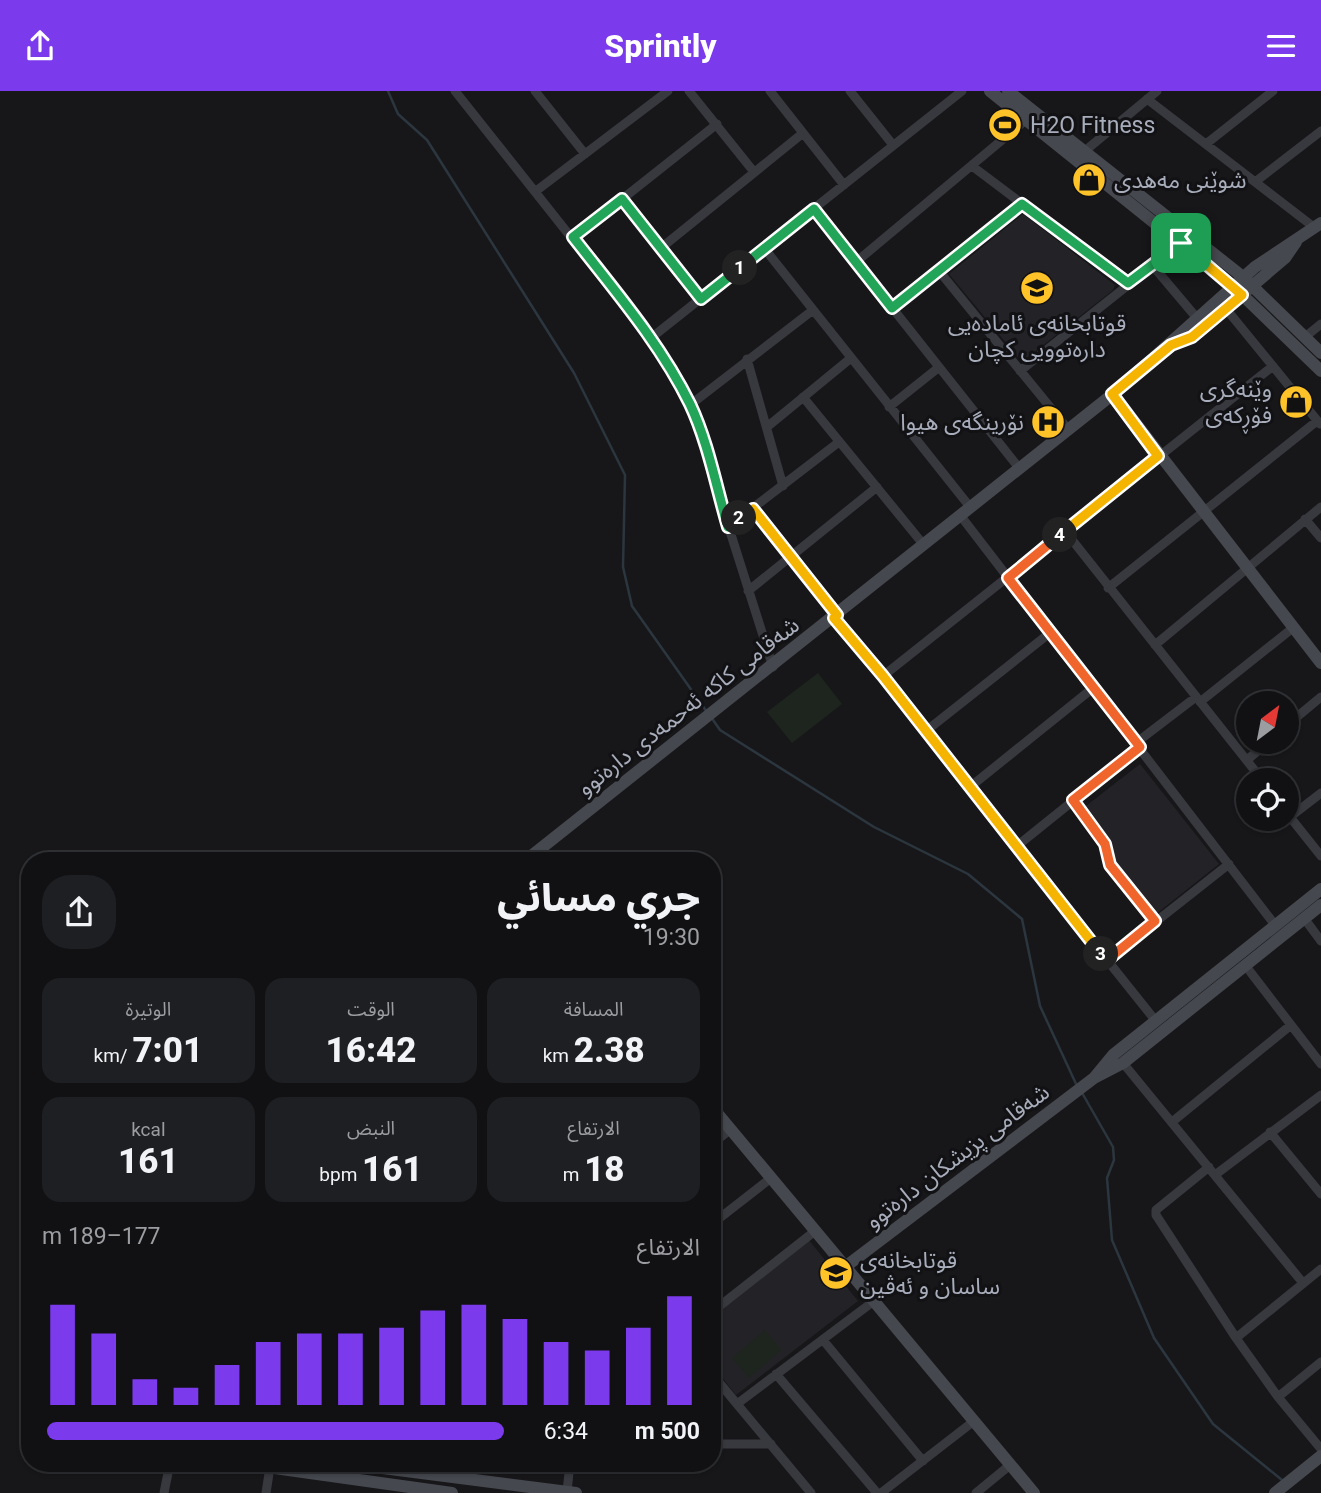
<!DOCTYPE html>
<html lang="ar">
<head>
<meta charset="utf-8">
<style>
	:root { --surface:#111114; --page:#1e1f22; --text:#f1f3f6; --muted:#9c9da0; --line:#303134; --accent:#7c3aed }
	body { margin:0; font-family:Roboto,"Noto Sans Arabic",sans-serif; background:var(--page); color:var(--text); direction:rtl; height:100vh; display:flex; flex-direction:column; font-size:26px; white-space:nowrap }
	* { box-sizing:border-box; margin:0 }
	p { font-size:23px; color:var(--muted) }
	.icon { flex:none; width:38px; height:38px; fill:none; stroke:currentColor; stroke-width:2; stroke-linecap:round; stroke-linejoin:round }
	.map { position:relative; flex:1; overflow:hidden; direction:ltr }
	.side { position:absolute; left:21px; top:761px; width:700px; height:620px; display:flex; flex-direction:column; background:var(--surface); border-radius:28px; box-shadow:0 2px 5px #0004,0 0 0 2px var(--line); direction:rtl }
	.side>* { flex:none }
	.needle { width:46px; rotate:32deg }
	.tools { position:absolute; left:1236px; top:600px; display:grid; gap:14px }
	.tools a { display:grid; place-items:center; width:63px; height:63px; border-radius:50%; background:var(--surface); box-shadow:0 2px 5px #0004,0 0 0 2px var(--line); font-size:35px }
	.pin { position:absolute; display:grid; place-items:center; width:60px; height:60px; color:#fff; margin:-30px; border-radius:14px; box-shadow:0 4px 10px #0006 }
	.km { position:absolute; width:35px; height:35px; margin:-18px; border-radius:50%; background:#222; color:#fff; font-size:19px; line-height:35px; text-align:center }
	.round { display:grid; place-items:center; flex:none; width:74px; height:74px; border-radius:28px; background:var(--page) }
	.summary { display:flex; align-items:center; justify-content:space-between; height:119px; padding:0 21px }
	h1 { font-size:38px; font-weight:800; line-height:52px }
	.metrics { display:grid; grid-template-columns:repeat(3,1fr); gap:10px; height:119px; padding:7px 21px }
	.metrics div { display:grid; align-content:center; border-radius:18px; background:var(--page); text-align:center }
	.metrics b { font-size:35px; font-weight:800 }
	.metrics small { font-size:19px; font-weight:400 }
	.metrics p { font-size:19px }
	.chart { height:196px; padding:14px 21px }
	.chart p { display:flex; justify-content:space-between }
	.chart svg { width:100%; height:126px; margin-top:7px; stroke:var(--accent); stroke-width:6 }
	ul { padding:0 21px; list-style:none; font-size:23px }
	li { display:grid; grid-template-columns:112px 84px 1fr; align-items:center; height:52px }
	li i { height:18px; border-radius:9px; background:var(--accent) }
	header { display:flex; justify-content:space-between; align-items:center; height:91px; padding:0 21px; background:var(--accent); color:#fff; font-size:32px; font-weight:800 }
	.map>svg:first-child { display:block }
	.built { fill:#232327 }
	.green { fill:#1d251e }
	.lines { fill:none; stroke-linecap:round; stroke-linejoin:round }
	.stream { stroke:#2c363f; stroke-width:2.5 }
	.street { stroke:#38393f; stroke-width:9 }
	.secondary { stroke:#46484f; stroke-width:12 }
	.split-1-casing { stroke:#fff; stroke-width:14 }
	.split-2-casing { stroke:#fff; stroke-width:14 }
	.split-3-casing { stroke:#fff; stroke-width:14 }
	.split-4-casing { stroke:#fff; stroke-width:14 }
	.split-5-casing { stroke:#fff; stroke-width:14 }
	.split-1 { stroke:#22a559; stroke-width:9 }
	.split-2 { stroke:#22a559; stroke-width:9 }
	.split-3 { stroke:#f5b400; stroke-width:9 }
	.split-4 { stroke:#f0652b; stroke-width:9 }
	.split-5 { stroke:#f5b400; stroke-width:9 }
	.labels { text-anchor:middle; stroke-width:6; stroke-linejoin:round; paint-order:stroke }
	.poi-label { font-size:23px; fill:#a8adbb; stroke:#121215; text-anchor:start }
	.street-label { font-size:23px; fill:#a8adbb; stroke:#121215 }
</style>
</head>
<body>
<header><svg class="icon" aria-label="menu" viewBox="0 0 24 24"><path d="M4 6h16M4 12h16M4 18h16"/></svg>Sprintly<svg class="icon" aria-label="share" viewBox="0 0 24 24"><path d="M12 15V3M7 8l5-5 5 5M5 13v7h14v-7"/></svg></header>
<div class="map">
<svg width="1321" height="1402" viewBox="0 0 1321 1402">
	<rect width="100%" height="100%" fill="#17171a"/>
	<path class="built" d="M1023 123 1115 194 1113 199 1022 271 949 183Z
		M1140 673 1219 773 1156 823 1115 773 1112 755 1082 718Z
		M808 1148 858 1210 736 1304 712 1274V1223Z"/>
	<path class="green" d="M818 582 842 613 792 652 767 621Z
		M765 1239 781 1259 749 1287 732 1267Z"/>
	<g class="lines">
		<path class="stream" d="M388 0 398 23 427 49 574 282 625 384 623 476 632 515 707 621
			M711 626 720 639 874 736 968 783 1022 828 1040 915 1077 995
			M1081 1000 1113 1056 1114 1069 1107 1087 1112 1149 1154 1247 1213 1333 1282 1389"/>
		<path class="street" d="M455 0 651 247 690 314 773 576
			M535 0 585 63
			M689 0 754 81
			M770 0 844 94
			M850 0 893 54
			M1147 8 1315 137
			M1206 53 1273 0
			M1086 59 1157 0
			M972 75 1127 192
			M1255 91 1321 40
			M536 100 668 0
			M622 108 701 208
			M814 118 1019 377
			M573 147 717 33
			M661 157 803 42
			M764 157 970 416
			M856 171 1027 28
			M1153 175 1196 226
			M939 180 1068 338
			M892 217 1022 113
			M1227 219 1320 333
			M1305 246 1321 233
			M651 247 962 0
			M747 268 783 395
			M1020 280 1181 152
			M803 306 923 453
			M690 314 813 219
			M889 316 938 277
			M767 336 851 267
			M753 418 837 524
			M960 424 1275 834
			M1305 428 1321 447
			M728 436 839 351
			M1065 440 1263 690
			M1108 497 1317 330
			M748 500 877 396
			M834 527 1155 929
			M1155 554 1321 416
			M883 585 1273 275
			M1200 611 1294 536
			M1286 635 1321 606
			M926 640 1051 541
			M1137 651 1196 606
			M1247 669 1268 651
			M970 696 1093 597
			M1073 709 1106 753 1110 774 1155 830
			M1286 721 1321 765
			M1290 726 1321 702
			M1017 755 1140 656
			M1304 827 1321 850
			M1106 870 1229 773
			M1245 874 1321 973
			M1123 972 1303 1192
			M1172 1031 1291 934
			M1270 1041 1321 1103
			M712 1053 731 1038
			M1209 1076 1156 1119V1124L1236 1247 1278 1306 1321 1358
			M1215 1084 1321 1004
			M712 1133 771 1087
			M712 1221 815 1140
			M1236 1247 1321 1178
			M823 1249 923 1370
			M712 1283 811 1402
			M776 1283 877 1402
			M1278 1306 1321 1271
			M737 1313 874 1210
			M712 1353H771
			M567 1401 570 1372
			M164 1402 170 1372
			M266 1402 270 1376
			M881 1402 974 1330
			M976 1402 1010 1374"/>
		<path class="secondary" d="M990 0 1233 195 1321 280
			M1008 0 1243 186 1321 262
			M1171 254 1192 246 1285 167 1296 151
			M1113 303 1321 572
			M525 770 1113 303 1255 176 1321 132
			M1094 987 1123 972 1321 814
			M712 1016 1034 1402
			M845 1176 1094 987 1113 964 1321 798
			M238 1372 452 1402
			M344 1372 576 1402
			M1275 1402 1321 1365"/>
	</g>
	<g class="lines">
		<g class="split-1-casing">
			<path id="split-1" d="M740 177 814 118 892 217 1022 113 1128 192 1181 152"/>
		</g>
		<g class="split-2-casing">
			<path id="split-2" d="M739 427 728 436C716 395 708 351 690 313 660 252 615 200 573 146L622 108 701 208 740 177"/>
		</g>
		<g class="split-3-casing">
			<path id="split-3" d="M739 427 753 418 837 524 834 527 883 585 1101 863"/>
		</g>
		<g class="split-4-casing">
			<path id="split-4" d="M1060 444 1008 487 1140 656 1073 709 1105 753 1110 774 1155 830 1106 870 1101 863"/>
		</g>
		<g class="split-5-casing">
			<path id="split-5" d="M1060 444 1158 365 1112 303 1171 254 1192 246 1242 204 1181 152"/>
		</g>
		<use href="#split-1" class="split-1"/>
		<use href="#split-2" class="split-2"/>
		<use href="#split-3" class="split-3"/>
		<use href="#split-4" class="split-4"/>
		<use href="#split-5" class="split-5"/>
	</g>
	<defs>
		<g id="stadium-disc" transform="scale(1.75)"><circle r="9.5" fill="#ffc32a" stroke="#121215"/><path d="M0-5a6.5 5 0 1 0 0 10a6.5 5 0 1 0 0-10ZM-3.5-1.8h7v3.6h-7Z" fill="#111"/></g>
		<g id="shop-disc" transform="scale(1.75)"><circle r="9.5" fill="#ffc32a" stroke="#121215"/><path d="M-5-2.5h2.3a2.7 3.5 0 0 1 5.4 0H5L5.5 6h-11ZM-1.5-2.5h3a1.5 2.3 0 0 0-3 0Z" fill="#111"/></g>
		<g id="school-disc" transform="scale(1.75)"><circle r="9.5" fill="#ffc32a" stroke="#121215"/><path d="M0-5L7-2L0 1L-7-2ZM-4 1L0 2.5L4 1V4Q0 6-4 4Z" fill="#111"/></g>
		<g id="hospital-disc" transform="scale(1.75)"><circle r="9.5" fill="#ffc32a" stroke="#121215"/><path d="M-5-5h3v3.5h4V-5h3V5h-3V1.5h-4V5h-3Z" fill="#111"/></g>
	</defs>
	<g fill-rule="evenodd">
		<use href="#stadium-disc" x="1005" y="34"/>
		<use href="#shop-disc" x="1089" y="89"/>
		<use href="#school-disc" x="1037" y="197"/>
		<use href="#shop-disc" x="1296" y="311"/>
		<use href="#hospital-disc" x="1048" y="331"/>
		<use href="#school-disc" x="836" y="1182"/>
	</g>
	<g class="labels">
		<g class="poi-label">
			<text x="1030" y="42">H2O Fitness</text>
			<text x="1114" y="97">شوێنی مەهدی</text>
			<text x="1037" y="240" text-anchor="middle">قوتابخانەی ئامادەیی<tspan x="1037" dy="26">دارەتوویی کچان</tspan></text>
			<text x="1272" y="306" text-anchor="end">وێنەگری<tspan x="1272" dy="26">فۆڕکەی</tspan></text>
			<text x="1024" y="339" text-anchor="end">نۆرینگەی هیوا</text>
			<text x="860" y="1177">قوتابخانەی<tspan x="860" dy="26">ساسان و ئەڤین</tspan></text>
		</g>
		<g class="street-label">
			<text transform="translate(688 615) rotate(-38)" y="8">شەقامی کاکە ئەحمەدی دارەتوو</text>
			<text transform="translate(957 1065) rotate(-37)" y="8">شەقامی پزیشکان دارەتوو</text>
		</g>
	</g>
</svg>
<div class="tools">
<a><svg class="needle" viewBox="-14 -14 28 28"><path d="M0-13l5 13h-10z" fill="#e53935"/><path d="M0 13l5-13h-10z" fill="#9c9da0"/></svg></a>
<a><svg class="icon" aria-label="locate" viewBox="0 0 24 24"><circle cx="12" cy="12" r="6"/><path d="M12 2v4M12 18v4M2 12h4M18 12h4"/></svg></a>
</div>
<div class="pin" style="left:1181px;top:152px;background:#1e9e55"><svg class="icon" aria-label="arrive" viewBox="0 0 24 24"><path d="M6 21V4h12l-3 4 3 4H6"/></svg></div>
<b class="km" style="left:740px;top:177px">1</b>
<b class="km" style="left:739px;top:427px">2</b>
<b class="km" style="left:1101px;top:863px">3</b>
<b class="km" style="left:1060px;top:444px">4</b>
<section class="side">
<div class="summary"><div><h1>جري مسائي</h1><p>19:30</p></div><a class="round"><svg class="icon" aria-label="share" viewBox="0 0 24 24"><path d="M12 15V3M7 8l5-5 5 5M5 13v7h14v-7"/></svg></a></div>
<div class="metrics">
<div><p>المسافة</p><b>2.38<small> km</small></b></div>
<div><p>الوقت</p><b>16:42</b></div>
<div><p>الوتيرة</p><b>7:01<small> /km</small></b></div>
</div>
<div class="metrics">
<div><p>الارتفاع</p><b>18<small> m</small></b></div>
<div><p>النبض</p><b>161<small> bpm</small></b></div>
<div><p>kcal</p><b>161</b></div>
</div>
<div class="chart"><p><span>الارتفاع</span>177–189 m</p>
<svg viewBox="0 0 160 44" preserveAspectRatio="none"><path d="M5 44V9M15 44V19M25 44V35M35 44V38M45 44V30M55 44V22M65 44V19M75 44V19M85 44V17M95 44V11M105 44V9M115 44V14M125 44V22M135 44V25M145 44V17M155 44V6"/></svg>
</div>
<ul>
<li><b>500 m</b>6:34<i style="width:99%"></i></li>
</ul>
</section>
</div>
</body>
</html>
